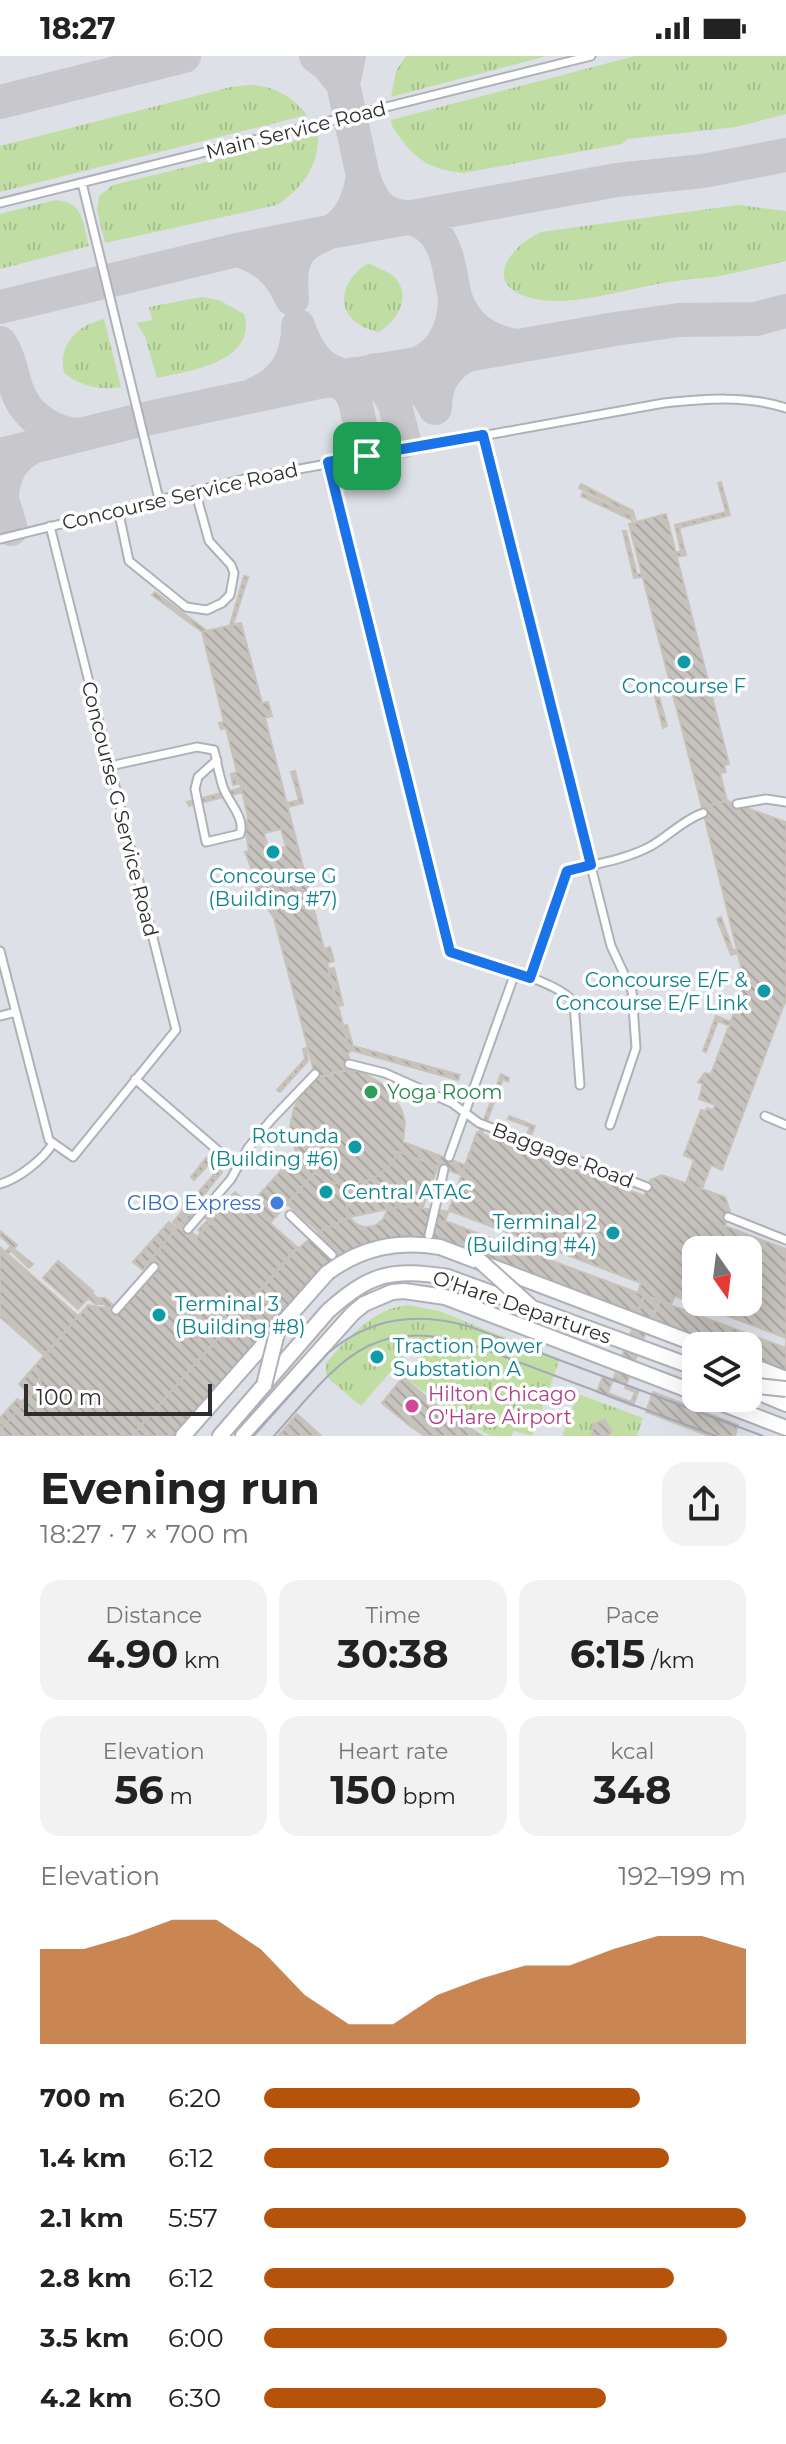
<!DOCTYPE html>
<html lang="en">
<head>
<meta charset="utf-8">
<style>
	:root { --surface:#fff; --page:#f2f2f2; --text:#222; --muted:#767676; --accent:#b45309 }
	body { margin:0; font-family:Montserrat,sans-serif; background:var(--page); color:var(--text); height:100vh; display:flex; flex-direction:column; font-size:30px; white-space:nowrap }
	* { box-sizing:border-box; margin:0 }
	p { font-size:26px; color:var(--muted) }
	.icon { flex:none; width:44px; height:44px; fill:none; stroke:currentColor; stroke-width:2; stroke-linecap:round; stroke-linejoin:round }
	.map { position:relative; height:1380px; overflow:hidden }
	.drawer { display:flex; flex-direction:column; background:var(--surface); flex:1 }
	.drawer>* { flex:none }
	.needle { width:52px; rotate:166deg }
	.controls { position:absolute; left:682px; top:1180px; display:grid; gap:16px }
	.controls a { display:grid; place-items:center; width:80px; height:80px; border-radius:16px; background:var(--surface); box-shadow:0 8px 32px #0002; font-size:40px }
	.scale { position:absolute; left:24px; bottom:20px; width:188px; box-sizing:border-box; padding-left:8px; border:4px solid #2e2e2e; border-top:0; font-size:22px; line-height:28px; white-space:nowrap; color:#2e2e2e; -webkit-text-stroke:6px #fff; paint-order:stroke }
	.pin { position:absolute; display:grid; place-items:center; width:68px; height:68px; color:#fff; margin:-34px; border-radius:16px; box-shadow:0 4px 12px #0006 }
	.round { display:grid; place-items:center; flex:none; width:84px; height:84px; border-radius:24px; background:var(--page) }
	.head { display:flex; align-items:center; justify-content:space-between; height:136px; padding:0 40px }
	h1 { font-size:44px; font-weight:700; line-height:60px }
	.figures { display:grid; grid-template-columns:repeat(3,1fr); gap:12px; height:136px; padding:8px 40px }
	.figures div { display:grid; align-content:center; border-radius:20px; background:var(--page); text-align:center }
	.figures b { font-size:40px; font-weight:700 }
	.figures small { font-size:22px; font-weight:400 }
	.figures p { font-size:22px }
	.chart { height:224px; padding:16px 40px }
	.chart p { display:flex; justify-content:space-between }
	.chart svg { width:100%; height:144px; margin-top:8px; fill:var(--accent); opacity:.7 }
	ul { padding:0 40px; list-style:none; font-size:26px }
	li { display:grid; grid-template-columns:128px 96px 1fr; align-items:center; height:60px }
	li i { height:20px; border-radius:10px; background:var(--accent) }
	.status { display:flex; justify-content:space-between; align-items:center; height:56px; padding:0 40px; background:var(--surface); direction:ltr }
	.status svg { height:22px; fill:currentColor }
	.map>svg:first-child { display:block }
	.airport { fill:#dde0e6; fill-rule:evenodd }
	.grass { fill:url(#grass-tufts) }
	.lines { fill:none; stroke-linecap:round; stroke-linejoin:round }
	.taxiway { stroke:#c8c8cc; stroke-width:34 }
	.building { fill:url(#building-back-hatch); stroke:#c9c2bb; stroke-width:2; fill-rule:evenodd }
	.lane-casing { stroke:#aeb1b8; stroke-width:11 }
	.street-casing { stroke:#aeb1b8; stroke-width:18 }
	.lane { stroke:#fff; stroke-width:7 }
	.street { stroke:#fff; stroke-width:14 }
	.tram { stroke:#a4a9b6; stroke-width:2 }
	.street-bridge-casing { stroke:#aeb1b8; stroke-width:18; stroke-linecap:butt }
	.street-bridge { stroke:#fff; stroke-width:14 }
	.route-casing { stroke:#fff; stroke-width:16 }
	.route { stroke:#1a73e8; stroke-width:10 }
	.culture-dot { fill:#0f9aa8; stroke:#fff; stroke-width:3 }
	.leisure-dot { fill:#2e9e5b; stroke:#fff; stroke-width:3 }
	.shop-dot { fill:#3f7fe0; stroke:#fff; stroke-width:3 }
	.hotel-dot { fill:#d1479c; stroke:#fff; stroke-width:3 }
	.labels { text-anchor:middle; stroke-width:7; stroke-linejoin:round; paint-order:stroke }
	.street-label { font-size:20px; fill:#2e2e2e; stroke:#fff }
	.culture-label { font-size:20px; fill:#0d838f; stroke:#fff; text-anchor:end }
	.leisure-label { font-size:20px; fill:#27864d; stroke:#fff; text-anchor:start }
	.shop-label { font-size:20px; fill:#366cbe; stroke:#fff; text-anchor:end }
	.hotel-label { font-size:20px; fill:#b23c85; stroke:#fff; text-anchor:start }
</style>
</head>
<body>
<div class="status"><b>18:27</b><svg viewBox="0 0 49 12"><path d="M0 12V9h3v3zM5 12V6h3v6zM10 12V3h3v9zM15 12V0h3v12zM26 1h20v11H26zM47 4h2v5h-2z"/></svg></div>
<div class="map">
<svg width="786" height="1380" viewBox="0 0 786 1380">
	<defs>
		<pattern id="grass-tufts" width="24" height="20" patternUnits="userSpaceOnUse" patternTransform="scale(2)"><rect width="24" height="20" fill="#c0dea4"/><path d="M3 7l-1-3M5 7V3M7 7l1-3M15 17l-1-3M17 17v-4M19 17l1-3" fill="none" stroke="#a5bf8e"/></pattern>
		<pattern id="building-back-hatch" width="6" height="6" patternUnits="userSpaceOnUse" patternTransform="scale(2)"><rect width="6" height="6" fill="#c6c2bd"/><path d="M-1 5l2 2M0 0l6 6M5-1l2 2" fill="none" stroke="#aaa7a3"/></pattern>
	</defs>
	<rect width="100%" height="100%" fill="#ede7e2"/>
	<path class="airport" d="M0 0H786V1380H0ZM696 1194H748V1246H696ZM696 1290H748V1342H696Z"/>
	<path class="grass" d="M406 0H547L391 41 396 15Z
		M635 0H786V58L736 71 627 83 622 88 463 117C425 113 412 100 392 70L391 64Z
		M249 29C273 29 292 40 307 59L0 136V90L231 31Z
		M318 79C319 111 302 132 277 149L105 187 97 154 99 140 113 129Z
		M55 144C84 146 83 167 89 190L0 213V158Z
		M738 149 786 155V205C762 210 738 217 713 221 693 223 672 225 652 229 620 235 574 249 542 244 483 236 500 196 541 176Z
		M368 207C377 212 389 215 396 223 412 242 396 265 379 276 336 267 333 230 368 207Z
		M201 241 219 244 244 258C258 306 189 315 157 322L145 281 137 267 152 264 149 251Z
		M104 263 121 331C100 335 81 330 64 317 58 288 78 269 104 263Z
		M408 1249 439 1255 560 1303 532 1380 514 1375 511 1380H491L461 1363 403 1320 419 1301 410 1293 361 1350 330 1324 326 1318V1307C349 1281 372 1253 408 1249Z
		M578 1338 643 1362 637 1380H562Z"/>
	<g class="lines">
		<path class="taxiway" d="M316 0 328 9 343 28
			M349 0 343 28 363 120
			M0 46 184 0
			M237 194C265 202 281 217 292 243 291 230 290 217 294 205 302 183 322 182 338 171 354 159 360 139 363 120 382 179 407 148 433 175 449 192 450 220 455 241
			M0 251 237 194 324 177 617 124 703 115 786 99
			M0 287C10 302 11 318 17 334 26 361 53 378 80 379
			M354 318C379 322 384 328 395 349 396 339 395 328 402 319 408 310 419 308 428 302 448 289 455 264 455 241 465 271 486 285 517 290
			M324 324C339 324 350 330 355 345 357 290 421 318 435 352 435 328 444 311 467 299
			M257 337C286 325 298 300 298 270 307 295 318 315 347 320
			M355 345 365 392
			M395 349 404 385
			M0 399 140 364 347 320 615 273 679 264 756 263 786 255
			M0 437 2 443C2 420 12 401 33 391
			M2 443 11 473"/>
	</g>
	<path class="building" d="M721 426 730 459 679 472 686 499 676 501 675 497 681 495 675 469 726 456 718 427Z
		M581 428 633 455 636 467H633L630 457 579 432Z
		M583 437 634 461 636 467H633L632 464 581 440Z
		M666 458 729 708 724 709 726 716 720 717 727 745 702 751 629 468Z
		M623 475H626L637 518 641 517 642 521 634 522Z
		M244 520 248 521 233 569H230Z
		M155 536 206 574V575L202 576 152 539Z
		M241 567 262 647 268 646 272 660 265 662 324 893 330 891 334 905 327 907 350 996 348 997 351 1014 333 1016 316 1023 274 862 259 840 255 829H258L245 796 249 795 245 771 248 761 240 727 233 729 231 718 237 716 226 672 221 673 219 667 224 666 202 576Z
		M670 626 671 629 657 633 667 670 663 672 652 630Z
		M295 715 303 747 288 751 287 747 299 744 291 716Z
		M241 732 242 736 189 750 187 746Z
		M727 745 786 766V943L722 1114 711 1109 702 1133 686 1127 694 1104 684 1099 701 1054 706 1055 707 1052 713 1054 715 1049 699 1043 703 1028 698 1026 705 1017 711 1018 745 927 702 751Z
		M281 773 286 791 269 795 264 777Z
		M721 861 733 894 737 893V897L731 899 717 863Z
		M334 912 343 949 338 950 328 913Z
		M716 960 731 966 730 970 718 965 706 996 703 995Z
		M347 969 353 990 460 1019 458 1024 350 994 343 970Z
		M306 992 308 1005 280 1036 277 1034 305 1003 303 993Z
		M341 1015H360L389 1032 402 1055 405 1067 403 1086 465 1109 461 1119 399 1096 388 1112 372 1123 354 1128 334 1127 314 1117 270 1167 250 1149 296 1098 290 1070 294 1052 303 1035 316 1023Z
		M501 1018 509 1022 508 1026 503 1023 482 1078 479 1077Z
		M509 1060 535 1070 525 1095 521 1093 530 1071 508 1063Z
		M477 1076 644 1140 650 1124 662 1119 725 1141 730 1155 725 1170 786 1193V1292L445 1165ZM696 1194H748V1246H696Z
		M399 1096 438 1110 423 1151 387 1152 384 1139 370 1130 356 1134 346 1147 350 1161 319 1176 287 1148 314 1117 334 1127 354 1128 372 1123 388 1112Z
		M206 1102 222 1116 178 1171 173 1166 216 1116 208 1109 194 1124 191 1121Z
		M347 1151a20 20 0 1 1 40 0a20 20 0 1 1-40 0Z
		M235 1136 297 1191 132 1380H0V1374L41 1328 35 1310 88 1249 116 1254 119 1257 158 1214 148 1206 181 1167 197 1181Z
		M198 1147 214 1162 201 1177 198 1174 208 1164 197 1155 184 1169 181 1167Z
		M402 1150 453 1156 641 1227 638 1236 644 1239 635 1261 430 1187 339 1207 180 1380H132L296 1194 319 1176 350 1161Z
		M169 1166 176 1172 143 1214 133 1206Z
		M0 1175 17 1189 14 1193 33 1208 29 1212 11 1195 8 1198 5 1196 11 1190 0 1180Z
		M0 1191 78 1260 45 1300 0 1261Z
		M58 1205 93 1235 92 1237 97 1242H105L113 1249 109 1253 105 1252 107 1251 103 1248H95L88 1242 78 1253 43 1222Z
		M645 1239 658 1244 625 1332 635 1336 631 1346 608 1337Z
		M675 1240 786 1282V1318L748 1304V1290H711L651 1268 660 1245 671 1248Z
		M35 1310 41 1328 0 1374V1362L17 1343 21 1346 29 1338 19 1328Z
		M603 1320 639 1334 633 1350 597 1336Z
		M403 1321 430 1344 482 1380H425L410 1370 382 1347Z
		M653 1336 738 1369 735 1380H709L646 1356Z
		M297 1358 317 1376 321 1380H278Z
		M605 1364 612 1375 608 1380H592L593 1368Z"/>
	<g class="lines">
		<g class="lane-casing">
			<path id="lane" d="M82 127 159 443
				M0 147 591 0
				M483 379 611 890 632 935 636 992 610 1069
				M328 406 450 896C477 905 561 925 574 947L580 1029
				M118 453 129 505 186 551 207 554 222 547 230 539 234 517 231 509 209 485 195 434
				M0 483 244 423 664 347C704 343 747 339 786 352
				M110 710 197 691 214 694C217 706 219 719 223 731 228 746 246 762 240 778L206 786 195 733 198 721 217 704
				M737 748 766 743 786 746
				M0 895 49 1084 73 1101 176 974 50 470
				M530 922 567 815C595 808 625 804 651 790 670 779 683 764 703 757
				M0 960 16 956
				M349 1008 385 1017 452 1047 479 1067 647 1131
				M135 1023 237 1111
				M765 1060 786 1069
				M449 1101 515 917
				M0 1128C18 1123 44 1103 53 1087
				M290 1159 332 1199
				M728 1161 786 1184
				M188 1173 231 1123 248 1092 271 1064 315 1018
				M429 1179 444 1113
				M116 1254 154 1211"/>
		</g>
		<g class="street-casing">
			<path id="street" d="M748 1308 786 1323
				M748 1332 786 1348
				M708 1342 786 1372
				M183 1380 327 1217C362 1191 398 1184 440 1191L701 1290
				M220 1380 328 1255C371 1217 391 1212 448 1221L696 1312
				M243 1380 353 1257 364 1248 392 1236 404 1235 445 1241 696 1337"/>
		</g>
		<use href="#lane" class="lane"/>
		<use href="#street" class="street"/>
		<path class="tram" d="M252 1380 328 1297C371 1261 418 1255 471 1271L763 1380
			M274 1380C341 1304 371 1255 481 1292L716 1380"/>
		<g class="street-bridge-casing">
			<path id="street-bridge" d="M480 1205 530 1250
				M264 1329 279 1269
				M748 1329 786 1333"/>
		</g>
		<use href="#street-bridge" class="street-bridge"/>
	</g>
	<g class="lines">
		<g class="route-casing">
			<path id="route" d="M483 379 591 809 567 815 530 922 450 896 328 406Z"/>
		</g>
		<use href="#route" class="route"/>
	</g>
	<g class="culture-dot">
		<circle cx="684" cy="606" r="8"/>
		<circle cx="273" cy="796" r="8"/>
		<circle cx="764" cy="935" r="8"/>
		<circle cx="355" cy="1091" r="8"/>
		<circle cx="326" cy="1136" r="8"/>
		<circle cx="613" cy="1177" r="8"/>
		<circle cx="159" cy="1259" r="8"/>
		<circle cx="377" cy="1301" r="8"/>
	</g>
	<circle class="leisure-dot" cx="371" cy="1036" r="8"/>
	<circle class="shop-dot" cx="277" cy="1147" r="8"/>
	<circle class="hotel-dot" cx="412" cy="1350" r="8"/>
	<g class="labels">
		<g class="street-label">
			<text transform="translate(296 74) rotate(-14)" y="7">Main Service Road</text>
			<text transform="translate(180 440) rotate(-13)" y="7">Concourse Service Road</text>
			<text transform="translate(120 753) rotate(76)" y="7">Concourse G Service Road</text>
			<text transform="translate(563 1099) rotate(21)" y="7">Baggage Road</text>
			<text transform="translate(522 1251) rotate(19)" y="7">O'Hare Departures</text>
		</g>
		<g class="culture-label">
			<text x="684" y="637" text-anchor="middle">Concourse F</text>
			<text x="273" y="827" text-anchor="middle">Concourse G<tspan x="273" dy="23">(Building #7)</tspan></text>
			<text x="748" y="931">Concourse E/F &amp;<tspan x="748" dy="23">Concourse E/F Link</tspan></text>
			<text x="339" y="1087">Rotunda<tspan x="339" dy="23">(Building #6)</tspan></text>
			<text x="342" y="1143" text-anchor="start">Central ATAC</text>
			<text x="597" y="1173">Terminal 2<tspan x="597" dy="23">(Building #4)</tspan></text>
			<text x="175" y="1255" text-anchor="start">Terminal 3<tspan x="175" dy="23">(Building #8)</tspan></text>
			<text x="393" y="1297" text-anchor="start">Traction Power<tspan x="393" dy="23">Substation A</tspan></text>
		</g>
		<g class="leisure-label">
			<text x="387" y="1043">Yoga Room</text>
		</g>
		<g class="shop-label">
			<text x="261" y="1154">CIBO Express</text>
		</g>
		<g class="hotel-label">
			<text x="428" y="1345">Hilton Chicago<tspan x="428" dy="23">O'Hare Airport</tspan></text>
		</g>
	</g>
</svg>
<div class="controls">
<a><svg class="needle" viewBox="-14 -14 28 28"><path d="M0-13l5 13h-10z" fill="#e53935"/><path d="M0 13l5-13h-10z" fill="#767676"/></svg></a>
<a><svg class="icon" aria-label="layers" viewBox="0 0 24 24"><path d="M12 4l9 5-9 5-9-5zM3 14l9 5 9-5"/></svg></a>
</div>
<div class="scale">100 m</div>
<div class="pin" style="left:367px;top:400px;background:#1e9e55"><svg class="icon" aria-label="arrive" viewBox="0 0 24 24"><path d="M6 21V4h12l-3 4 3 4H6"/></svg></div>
</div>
<section class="drawer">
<div class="head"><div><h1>Evening run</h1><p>18:27 · 7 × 700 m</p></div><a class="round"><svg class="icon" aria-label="share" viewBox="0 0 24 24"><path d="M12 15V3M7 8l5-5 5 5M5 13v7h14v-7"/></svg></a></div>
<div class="figures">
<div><p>Distance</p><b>4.90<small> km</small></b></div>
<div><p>Time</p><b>30:38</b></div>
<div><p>Pace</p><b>6:15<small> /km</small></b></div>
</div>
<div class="figures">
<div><p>Elevation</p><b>56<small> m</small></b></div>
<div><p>Heart rate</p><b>150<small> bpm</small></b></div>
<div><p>kcal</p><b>348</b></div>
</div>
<div class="chart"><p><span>Elevation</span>192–199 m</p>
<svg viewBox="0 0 160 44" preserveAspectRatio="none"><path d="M0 44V15L10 15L20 11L30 6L40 6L50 15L60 29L70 38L80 38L90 29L100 24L110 20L120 20L130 15L140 11L150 11L160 15V44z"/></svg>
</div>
<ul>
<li><b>700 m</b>6:20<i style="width:78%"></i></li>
<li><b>1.4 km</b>6:12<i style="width:84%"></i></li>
<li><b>2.1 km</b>5:57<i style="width:100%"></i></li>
<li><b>2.8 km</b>6:12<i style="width:85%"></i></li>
<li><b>3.5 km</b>6:00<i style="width:96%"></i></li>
<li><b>4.2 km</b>6:30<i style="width:71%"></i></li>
</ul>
</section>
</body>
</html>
